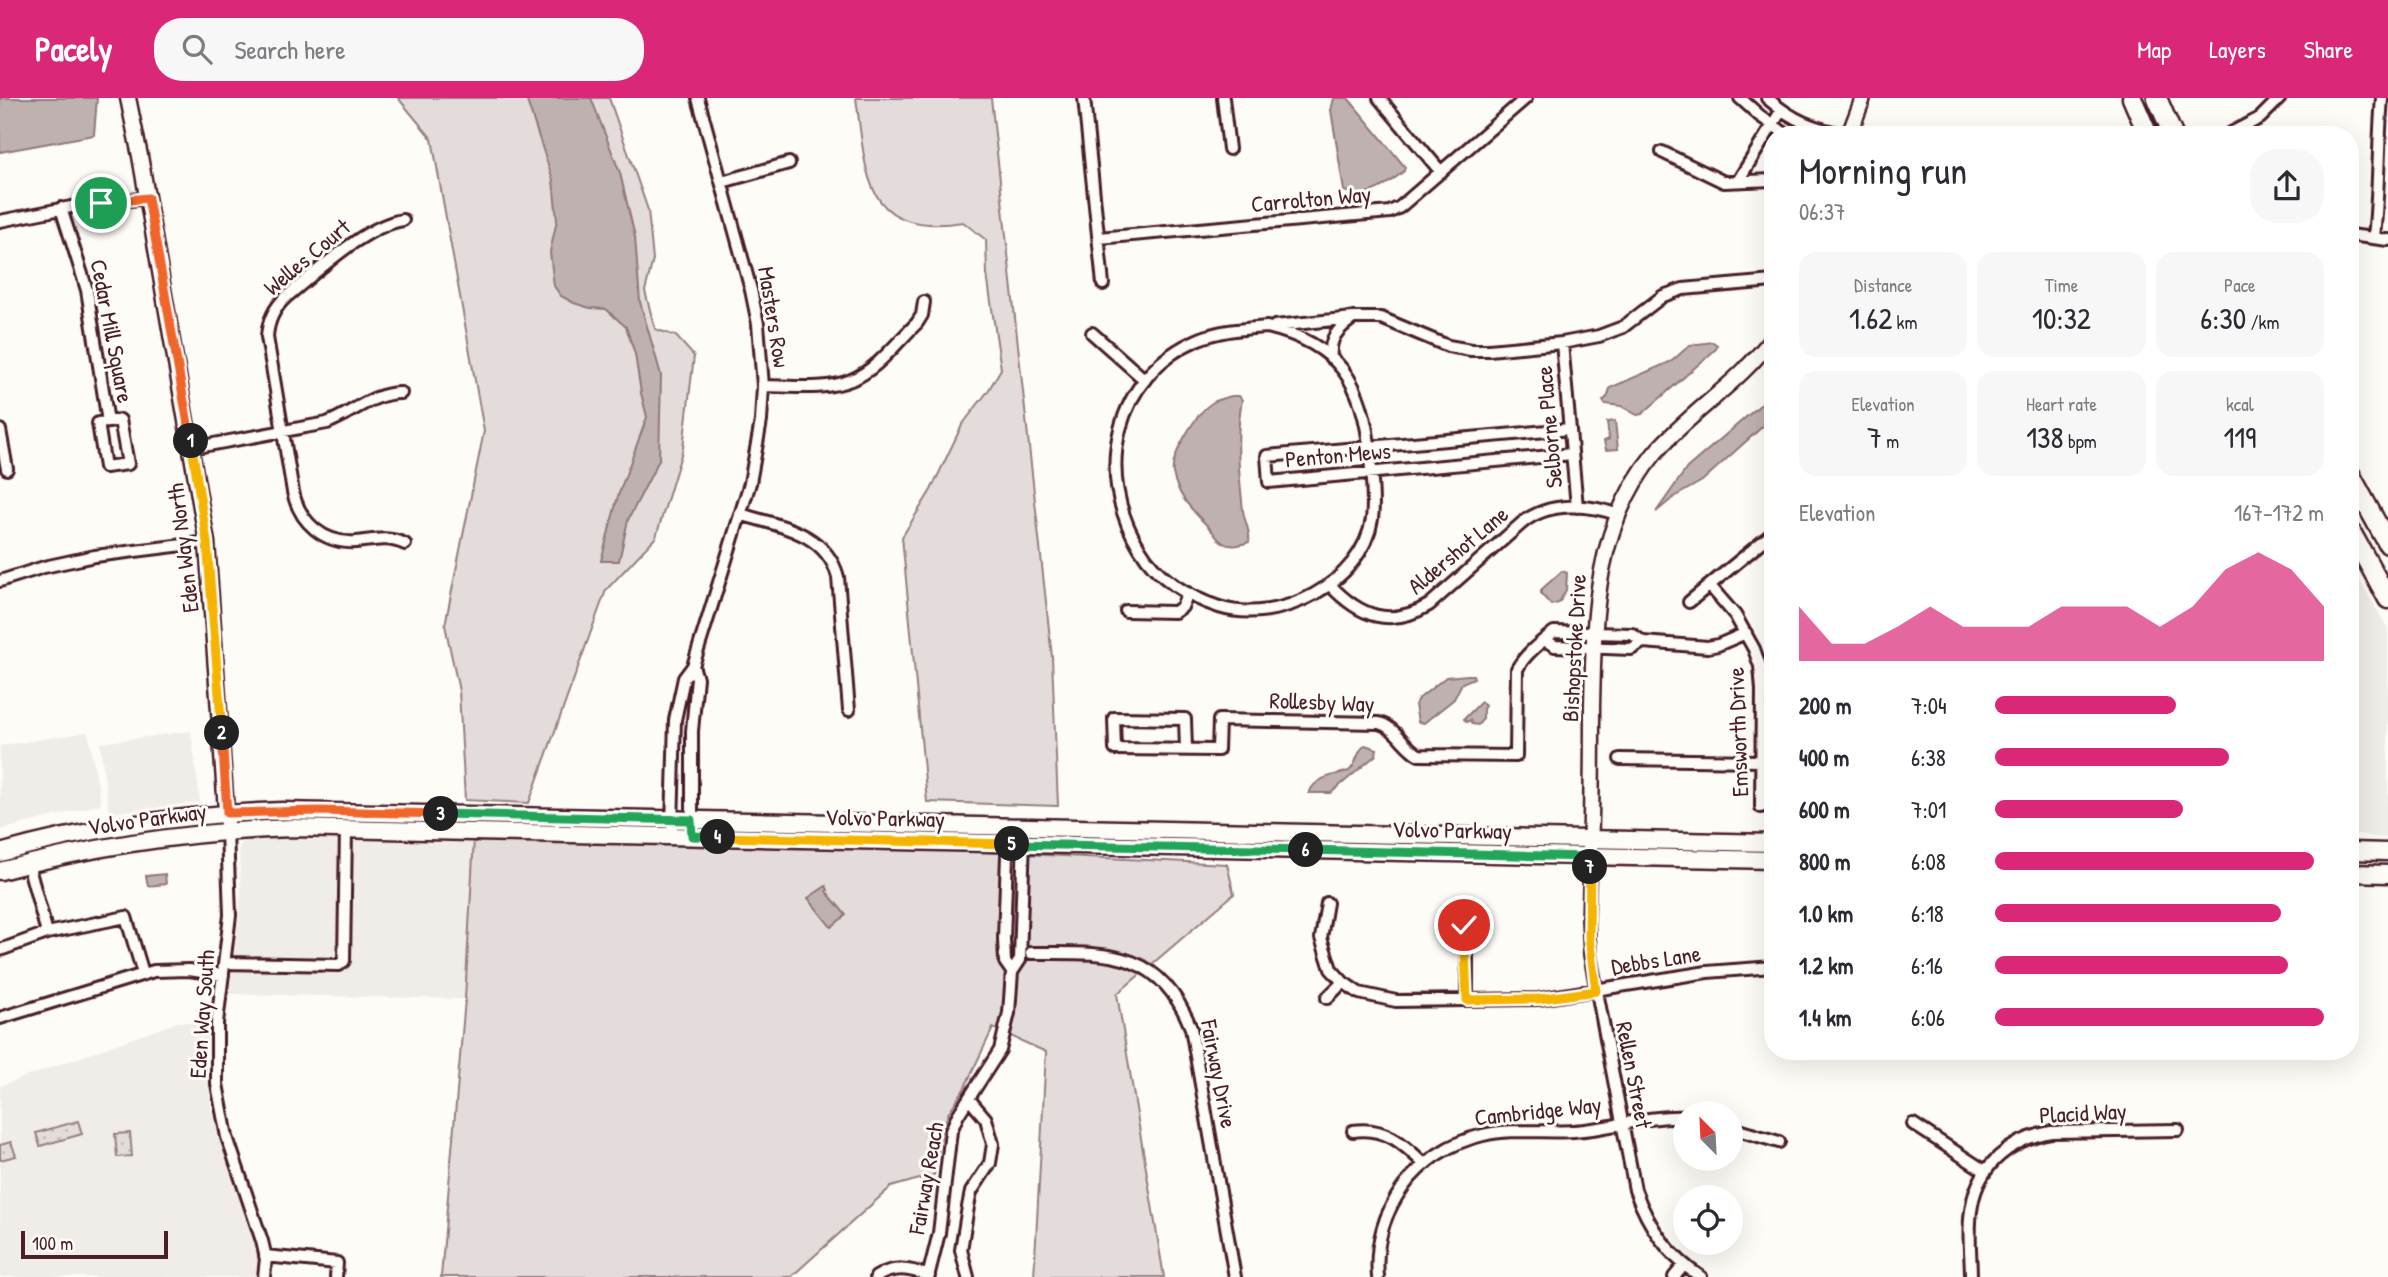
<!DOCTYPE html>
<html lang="en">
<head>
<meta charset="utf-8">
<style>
	:root { --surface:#fff; --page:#f7f7f7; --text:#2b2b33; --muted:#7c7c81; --accent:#db2777 }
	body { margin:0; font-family:"Patrick Hand",sans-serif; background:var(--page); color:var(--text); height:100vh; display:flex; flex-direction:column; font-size:26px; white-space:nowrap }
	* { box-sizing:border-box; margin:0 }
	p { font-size:23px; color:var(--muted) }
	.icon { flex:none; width:38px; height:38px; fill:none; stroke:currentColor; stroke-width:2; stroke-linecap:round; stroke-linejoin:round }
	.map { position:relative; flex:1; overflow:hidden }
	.details { position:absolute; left:1764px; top:28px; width:595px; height:934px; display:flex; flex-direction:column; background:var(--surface); border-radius:28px; box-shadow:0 7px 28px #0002 }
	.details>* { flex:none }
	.needle { width:46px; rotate:336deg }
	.buttons { position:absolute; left:1673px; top:1003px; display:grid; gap:14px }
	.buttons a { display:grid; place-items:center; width:70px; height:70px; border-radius:50%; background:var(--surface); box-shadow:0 7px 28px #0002; font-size:35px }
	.scale { position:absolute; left:21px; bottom:18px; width:147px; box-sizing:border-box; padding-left:7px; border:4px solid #4a1f2b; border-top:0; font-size:19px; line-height:24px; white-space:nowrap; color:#4a1f2b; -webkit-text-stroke:5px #fdfcf7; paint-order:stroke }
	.pin { position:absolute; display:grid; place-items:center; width:60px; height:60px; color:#fff; margin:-30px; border:4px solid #fff; border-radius:50%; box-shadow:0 2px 7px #0007 }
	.km { position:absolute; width:35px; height:35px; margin:-18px; border-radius:50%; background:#222; color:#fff; font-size:19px; line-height:35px; text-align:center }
	.round { display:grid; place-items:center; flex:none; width:74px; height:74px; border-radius:28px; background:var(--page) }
	.summary { display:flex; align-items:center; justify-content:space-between; height:119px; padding:0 35px }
	h1 { font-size:38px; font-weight:600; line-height:52px }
	.metrics { display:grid; grid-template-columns:repeat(3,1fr); gap:10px; height:119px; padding:7px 35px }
	.metrics div { display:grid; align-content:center; border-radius:18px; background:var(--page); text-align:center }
	.metrics b { font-size:30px; font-weight:600 }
	.metrics small { font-size:19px; font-weight:400 }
	.metrics p { font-size:19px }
	.chart { height:196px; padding:14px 35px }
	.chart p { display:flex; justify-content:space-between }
	.chart svg { width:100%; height:126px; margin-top:7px; fill:var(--accent); opacity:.7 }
	ul { padding:0 35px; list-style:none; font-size:23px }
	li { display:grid; grid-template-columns:112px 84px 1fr; align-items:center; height:52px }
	li i { height:18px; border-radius:9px; background:var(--accent) }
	header { display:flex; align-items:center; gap:42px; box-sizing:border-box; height:98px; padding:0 35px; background:var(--accent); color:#fff }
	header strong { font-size:33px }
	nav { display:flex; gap:38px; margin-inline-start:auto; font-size:24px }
	.search { width:490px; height:63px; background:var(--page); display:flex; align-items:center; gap:18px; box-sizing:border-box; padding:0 24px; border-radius:28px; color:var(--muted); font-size:26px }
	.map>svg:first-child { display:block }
	.built { fill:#f0ece8 }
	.grass { fill:#e3dcda; stroke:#967e82; stroke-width:2 }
	.park { fill:url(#park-dots); stroke:#967e82; stroke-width:2 }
	.water { fill:#c0b1b1; stroke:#91777b; stroke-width:2 }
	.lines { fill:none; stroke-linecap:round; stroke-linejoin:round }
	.minor-casing { stroke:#4a1f2b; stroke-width:16 }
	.tertiary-casing { stroke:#4a1f2b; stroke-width:19 }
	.secondary-casing { stroke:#4a1f2b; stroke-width:21 }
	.primary-casing { stroke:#4a1f2b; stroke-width:23 }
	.minor { stroke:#fdfcf7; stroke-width:10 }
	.tertiary { stroke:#fdfcf7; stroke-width:14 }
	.secondary { stroke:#fdfcf7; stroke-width:16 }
	.primary { stroke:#fdfcf7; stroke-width:18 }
	.split-1-casing { stroke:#fff; stroke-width:14 }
	.split-2-casing { stroke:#fff; stroke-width:14 }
	.split-3-casing { stroke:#fff; stroke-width:14 }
	.split-4-casing { stroke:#fff; stroke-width:14 }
	.split-5-casing { stroke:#fff; stroke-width:14 }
	.split-6-casing { stroke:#fff; stroke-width:14 }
	.split-7-casing { stroke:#fff; stroke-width:14 }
	.split-8-casing { stroke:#fff; stroke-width:14 }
	.split-1 { stroke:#f0652b; stroke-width:9 }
	.split-2 { stroke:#f5b400; stroke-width:9 }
	.split-3 { stroke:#f0652b; stroke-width:9 }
	.split-4 { stroke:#22a559; stroke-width:9 }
	.split-5 { stroke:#f5b400; stroke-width:9 }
	.split-6 { stroke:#22a559; stroke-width:9 }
	.split-7 { stroke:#22a559; stroke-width:9 }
	.split-8 { stroke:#f5b400; stroke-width:9 }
	.labels { text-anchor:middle; stroke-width:6; stroke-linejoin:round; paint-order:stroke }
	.street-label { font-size:23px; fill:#4a1f2b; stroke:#fdfcf7 }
</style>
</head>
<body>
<header>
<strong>Pacely</strong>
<div class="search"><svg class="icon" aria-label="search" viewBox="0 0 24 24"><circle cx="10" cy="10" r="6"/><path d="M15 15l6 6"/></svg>Search here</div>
<nav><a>Map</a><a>Layers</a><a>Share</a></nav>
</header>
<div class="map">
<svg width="2388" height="1179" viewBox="0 0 2388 1179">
	<defs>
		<pattern id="park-dots" width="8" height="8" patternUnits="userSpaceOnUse" patternTransform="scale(1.75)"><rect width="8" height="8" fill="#e3dcda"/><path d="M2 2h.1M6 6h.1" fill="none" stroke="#c4bcbb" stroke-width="1.8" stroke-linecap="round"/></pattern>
	</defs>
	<rect width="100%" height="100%" fill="#fdfcf7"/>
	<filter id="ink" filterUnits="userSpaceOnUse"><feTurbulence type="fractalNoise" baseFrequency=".0143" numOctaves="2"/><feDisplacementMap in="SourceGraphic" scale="14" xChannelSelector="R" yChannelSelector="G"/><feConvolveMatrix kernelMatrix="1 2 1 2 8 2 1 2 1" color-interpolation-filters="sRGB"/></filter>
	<g filter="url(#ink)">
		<path class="built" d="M2350 465 2388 531V740L2373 739 2350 734Z
			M191 633 200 704 109 715 100 645Z
			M88 634 101 706 0 732V648Z
			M254 738 474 740 465 901 229 896 241 797 239 750 243 744Z
			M178 924 208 926 206 953 211 1011 258 1157 257 1179H0V988Z"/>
		<path class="grass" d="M398 0H609L648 112 653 162 645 193 655 231 676 238 694 258 683 350 656 439 606 492 529 705 465 702 459 593 445 527 484 333 432 41Z
			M856 0H991L1052 559 1058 708 927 704 902 439 931 392 962 327 988 293 1001 271 987 177 986 142 963 124C862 139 867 76 856 0Z
			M474 740 983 754 1227 766 1234 796 1117 896 1164 1179H1034L1046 954 993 930 964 991 949 1014 942 1033 934 1077 891 1089 791 1179H441L465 901Z"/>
		<path class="park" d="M78 1023 82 1036 40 1048 36 1035Z
			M130 1035 132 1058 117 1059 115 1036Z
			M11 1044 16 1058 0 1062V1047Z"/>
		<path class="water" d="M0 0H97L94 37 0 54Z
			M526 0H591L620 75 635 139 640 204 661 277 659 362 628 422 619 463H601L618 398 647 319 641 295 635 256 626 229 606 211 590 210 574 205 561 198 554 188 550 154 557 122 553 82Z
			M1334 0H1348L1405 69 1404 73C1387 87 1367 102 1344 93L1331 12Z
			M1713 244 1717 247 1716 251 1642 316 1637 317 1621 308 1605 306 1603 303 1608 298 1610 290 1672 263 1690 247Z
			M1773 296V319L1702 383 1674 399 1656 414 1687 370Z
			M1232 298H1239L1242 302C1235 338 1239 376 1243 412 1244 423 1251 433 1249 444 1241 447 1230 449 1223 445 1217 442 1216 437 1212 433 1196 415 1178 401 1173 375 1170 358 1197 314 1212 305 1218 301 1225 300 1232 298Z
			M1615 323 1618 351 1606 352 1604 343 1609 341 1607 324Z
			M1562 473 1567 475 1566 492 1559 505 1551 507 1541 496V492Z
			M1468 577H1473L1474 580 1462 585 1454 601 1424 625 1418 624 1415 607 1417 602 1446 579Z
			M1481 604 1485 608 1483 611V621L1478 627 1472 626 1470 622 1467 624 1464 621Z
			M1365 647 1377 651 1376 657 1331 695H1309C1315 679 1335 677 1349 673 1358 665 1356 654 1365 647Z
			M165 776 166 786 148 788 146 778Z
			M826 788 828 792 826 793 846 817 831 829 808 800Z"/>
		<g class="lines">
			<g class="minor-casing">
				<path id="minor" d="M1084 0 1103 186
					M1223 0 1229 51
					M1379 0 1441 74
					M1740 0 1760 18 1787 37
					M1767 0C1793 23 1813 30 1847 37
					M2227 37 2260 20 2280 0
					M1662 54 1724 84 1773 82
					M1738 83 1781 13
					M722 84 789 65
					M61 110 87 192 108 324 98 325 105 369 128 366 120 322 108 324
					M403 122C364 128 317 174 286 199 274 210 268 223 267 239L293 394C300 425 324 446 356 444 374 442 388 438 405 446
					M0 123 71 109 148 100
					M2350 137 2388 142
					M2374 139C2379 93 2378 47 2382 0
					M1099 140 1390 114 1400 109 1526 0
					M1275 228 1353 220H1381L1448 248 1471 252H1489L1562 245 1599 238 1623 229 1663 198 1683 191 1773 183
					M1267 229C1339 246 1364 285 1370 357 1371 378 1375 400 1372 421 1362 485 1279 528 1219 509 1188 499 1157 480 1140 451 1093 376 1114 277 1199 241 1221 232 1244 231 1267 229Z
					M1092 235 1145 282
					M1562 245 1577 409
					M1331 260C1329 240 1337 232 1353 220
					M763 288C791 288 825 293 851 282 877 272 897 244 917 225L922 217 924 204
					M1570 331 1267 358 1269 384 1572 356
					M0 332 7 371
					M192 350 327 325C353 315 372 295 401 295
					M740 416C779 428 826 434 838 479L849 612
					M0 483 44 469 95 458 207 444
					M1330 487C1360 519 1390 530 1429 507L1522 425C1549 403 1589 406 1619 417
					M1710 488 1735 517 1754 551 1760 568 1762 592 1761 709
					M1689 504 1773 435
					M1126 513 1175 514 1182 509 1188 495
					M1544 542 1555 548 1631 551 1643 544 1708 549 1718 547 1746 535
					M1186 651 1185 621 1114 620 1115 651 1218 652 1219 622 1379 625C1397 630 1403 648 1419 657L1516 658 1517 571C1526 555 1540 545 1554 534L1632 536 1643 544
					M1620 661 1762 663
					M672 728 675 622 684 580 693 568 750 385 761 323 763 288 758 226 751 192 698 0
					M692 728V633L697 580 693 568
					M1008 730 1004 841 1005 864 1012 874 1020 862 1024 739
					M227 733 230 817 217 925V986L227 1039 262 1143 266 1160 264 1179
					M1590 759 1588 822 1590 857 1635 1092C1648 1128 1668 1158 1701 1179
					M28 766 47 835
					M1327 805 1321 840 1331 871 1343 884 1359 895 1396 903 1539 901 1707 874 1773 869
					M1461 815 1467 851V902
					M0 852 47 835 126 819 143 875
					M1031 855C1105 855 1159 849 1191 930L1235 1179
					M225 865 339 867 344 863 346 731
					M1327 900 1343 884
					M0 920 154 873 189 872 223 877
					M1913 1026 1985 1073
					M1731 1030 1779 1044
					M1353 1033C1384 1028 1403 1045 1424 1066
					M265 1158 337 1165 336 1179
					M876 1179C894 1168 909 1170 929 1178
					M928 1179 939 1135 951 1033 958 1017 1000 952 1009 915 1012 874
					M968 1179 961 1152 968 1109 971 1094 990 1065 993 1046 986 1021 969 1001
					M1378 1179C1372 1112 1417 1052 1483 1037 1512 1030 1544 1035 1574 1033 1612 1031 1647 1017 1685 1019
					M1674 1179 1684 1167
					M1971 1179C1971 1156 1967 1130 1972 1107 1979 1067 2011 1041 2051 1034L2178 1032"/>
			</g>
			<g class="tertiary-casing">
				<path id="tertiary" d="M128 0 140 58 207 444 227 726
					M1849 37 1863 0
					M1590 752C1592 704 1592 656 1592 608 1594 518 1594 429 1655 355 1691 313 1741 284 1773 239"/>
			</g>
			<g class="secondary-casing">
				<path id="secondary" d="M2350 753 2388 754
					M0 755C92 729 187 716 282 713L1773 745
					M0 773C96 747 192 733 292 730L1773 762
					M2350 775 2388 776"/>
			</g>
			<g class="primary-casing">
				<path id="primary" d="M2132 0 2148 37
					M2157 0 2173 37
					M2350 376 2388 446
					M2350 432 2388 501"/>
			</g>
			<use href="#minor" class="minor"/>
			<use href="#tertiary" class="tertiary"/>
			<use href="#secondary" class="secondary"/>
			<use href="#primary" class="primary"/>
		</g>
	</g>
	<g class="lines" filter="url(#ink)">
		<g class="split-1-casing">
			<path id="split-1" d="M101 105 148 100 191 343"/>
		</g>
		<g class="split-2-casing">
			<path id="split-2" d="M191 343 207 444 222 635"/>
		</g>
		<g class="split-3-casing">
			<path id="split-3" d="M222 635 227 715 319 713 441 716"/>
		</g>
		<g class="split-4-casing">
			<path id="split-4" d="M441 716 691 722 692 738 718 739"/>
		</g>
		<g class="split-5-casing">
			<path id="split-5" d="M718 739 1012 746"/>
		</g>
		<g class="split-6-casing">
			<path id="split-6" d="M1012 746 1306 752"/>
		</g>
		<g class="split-7-casing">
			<path id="split-7" d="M1306 752 1590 759V769"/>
		</g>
		<g class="split-8-casing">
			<path id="split-8" d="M1464 827 1467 902 1539 901 1596 893 1589 839 1590 769"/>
		</g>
		<use href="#split-1" class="split-1"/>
		<use href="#split-2" class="split-2"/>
		<use href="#split-3" class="split-3"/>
		<use href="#split-4" class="split-4"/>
		<use href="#split-5" class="split-5"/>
		<use href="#split-6" class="split-6"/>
		<use href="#split-7" class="split-7"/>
		<use href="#split-8" class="split-8"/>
	</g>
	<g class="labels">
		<g class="street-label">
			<text transform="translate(1311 101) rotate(-5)" y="8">Carrolton Way</text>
			<text transform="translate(307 159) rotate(-40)" y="8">Welles Court</text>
			<text transform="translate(774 219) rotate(81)" y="8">Masters Row</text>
			<text transform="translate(112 233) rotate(79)" y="8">Cedar Mill Square</text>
			<text transform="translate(1549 329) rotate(-95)" y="8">Selborne Place</text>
			<text transform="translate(1338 357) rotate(-5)" y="8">Penton Mews</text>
			<text transform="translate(183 450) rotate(-97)" y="8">Eden Way North</text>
			<text transform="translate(1458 452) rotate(-40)" y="8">Aldershot Lane</text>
			<text transform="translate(1574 550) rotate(-87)" y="8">Bishopstoke Drive</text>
			<text transform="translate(1322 604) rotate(2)" y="8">Rollesby Way</text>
			<text transform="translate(1738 634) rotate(-92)" y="8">Emsworth Drive</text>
			<text transform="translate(885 720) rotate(1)" y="8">Volvo Parkway</text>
			<text transform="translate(147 721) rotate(-8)" y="8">Volvo Parkway</text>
			<text transform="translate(1452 732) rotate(1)" y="8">Volvo Parkway</text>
			<text transform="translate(1656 862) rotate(-9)" y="8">Debbs Lane</text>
			<text transform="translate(202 916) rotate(-86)" y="8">Eden Way South</text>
			<text transform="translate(1219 976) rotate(79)" y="8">Fairway Drive</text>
			<text transform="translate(1634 977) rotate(79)" y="8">Rellen Street</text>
			<text transform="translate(1538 1013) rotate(-6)" y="8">Cambridge Way</text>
			<text transform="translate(2083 1015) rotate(-3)" y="8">Placid Way</text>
			<text transform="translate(926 1080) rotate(-80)" y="8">Fairway Reach</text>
		</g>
	</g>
</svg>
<div class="buttons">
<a><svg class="needle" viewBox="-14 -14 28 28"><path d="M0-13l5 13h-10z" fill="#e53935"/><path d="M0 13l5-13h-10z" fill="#7c7c81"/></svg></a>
<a><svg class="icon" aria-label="locate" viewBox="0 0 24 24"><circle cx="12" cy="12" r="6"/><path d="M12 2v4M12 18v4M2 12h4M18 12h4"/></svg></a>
</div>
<div class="scale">100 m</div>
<div class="pin" style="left:101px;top:105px;background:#1e9e55"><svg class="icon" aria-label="arrive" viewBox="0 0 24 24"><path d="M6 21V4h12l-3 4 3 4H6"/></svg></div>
<div class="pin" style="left:1464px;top:827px;background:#d93025"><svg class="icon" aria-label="check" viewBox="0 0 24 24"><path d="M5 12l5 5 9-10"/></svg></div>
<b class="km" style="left:191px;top:343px">1</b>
<b class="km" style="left:222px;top:635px">2</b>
<b class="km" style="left:441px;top:716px">3</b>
<b class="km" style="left:718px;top:739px">4</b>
<b class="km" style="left:1012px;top:746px">5</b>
<b class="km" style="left:1306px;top:752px">6</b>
<b class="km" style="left:1590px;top:769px">7</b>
<section class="details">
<div class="summary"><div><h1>Morning run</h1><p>06:37</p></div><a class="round"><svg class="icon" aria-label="share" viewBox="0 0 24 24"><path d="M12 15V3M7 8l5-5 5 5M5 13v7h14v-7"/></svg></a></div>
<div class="metrics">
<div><p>Distance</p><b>1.62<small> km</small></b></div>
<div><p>Time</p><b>10:32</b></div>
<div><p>Pace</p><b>6:30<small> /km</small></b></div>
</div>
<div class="metrics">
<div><p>Elevation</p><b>7<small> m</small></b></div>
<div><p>Heart rate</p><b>138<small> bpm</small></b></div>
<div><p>kcal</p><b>119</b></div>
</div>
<div class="chart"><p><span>Elevation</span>167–172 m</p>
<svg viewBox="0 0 160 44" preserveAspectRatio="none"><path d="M0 44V25L10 38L20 38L30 32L40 25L50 32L60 32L70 32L80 25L90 25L100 25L110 32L120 25L130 12L140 6L150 12L160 25V44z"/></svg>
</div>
<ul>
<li><b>200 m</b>7:04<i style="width:55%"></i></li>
<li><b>400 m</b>6:38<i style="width:71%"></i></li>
<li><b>600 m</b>7:01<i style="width:57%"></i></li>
<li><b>800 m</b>6:08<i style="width:97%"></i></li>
<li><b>1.0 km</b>6:18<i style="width:87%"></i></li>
<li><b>1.2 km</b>6:16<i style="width:89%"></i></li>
<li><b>1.4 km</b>6:06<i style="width:100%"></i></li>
</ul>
</section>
</div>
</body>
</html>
